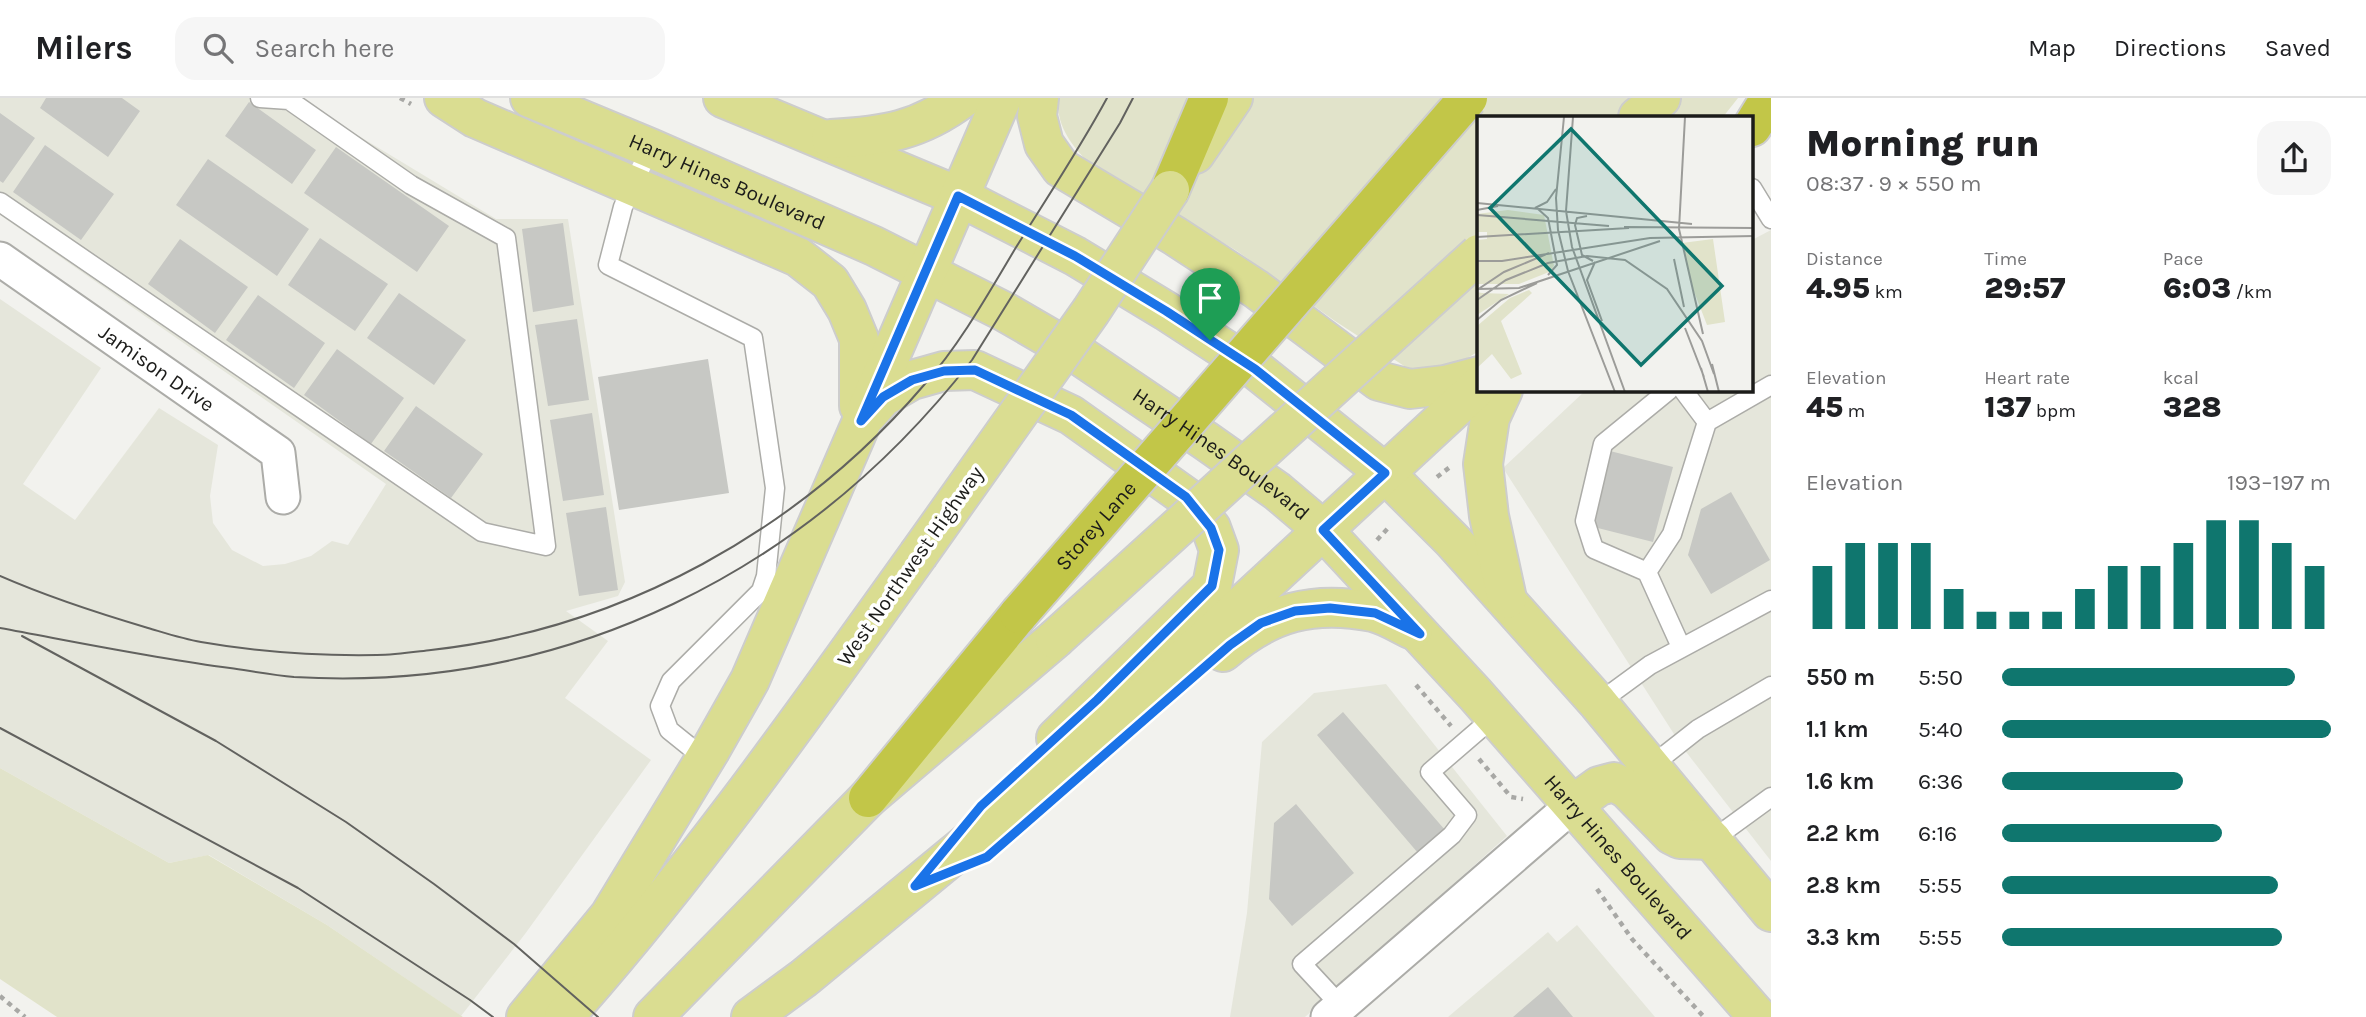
<!DOCTYPE html>
<html lang="en">
<head>
<meta charset="utf-8">
<style>
	:root { --surface:#fff; --page:#f6f6f6; --text:#202124; --muted:#757577; --line:#e0e0e0; --accent:#0f766e }
	body { margin:0; font-family:Karla,sans-serif; background:var(--page); color:var(--text); height:100vh; display:flex; flex-direction:column; font-size:26px; white-space:nowrap }
	* { box-sizing:border-box; margin:0 }
	p { font-size:23px; color:var(--muted) }
	.icon { flex:none; width:38px; height:38px; fill:none; stroke:currentColor; stroke-width:2; stroke-linecap:round; stroke-linejoin:round }
	.map { position:relative; flex:1; overflow:hidden }
	.side { display:flex; flex-direction:column; background:var(--surface); width:595px }
	.side>* { flex:none }
	.pin { position:absolute; display:grid; place-items:center; width:60px; height:60px; color:#fff; margin:-72px -30px; border-radius:50% 50% 50% 0; rotate:-45deg; box-shadow:0 0 7px #0007 }
	.pin .icon { rotate:45deg }
	.round { display:grid; place-items:center; flex:none; width:74px; height:74px; border-radius:21px; background:var(--page) }
	.overview { display:flex; align-items:center; justify-content:space-between; height:119px; padding:0 35px }
	h1 { font-size:38px; font-weight:800; line-height:52px }
	.stats { display:grid; grid-template-columns:repeat(3,1fr); gap:10px; height:119px; padding:7px 35px }
	.stats div { display:grid; align-content:center }
	.stats b { font-size:30px; font-weight:800 }
	.stats small { font-size:19px; font-weight:400 }
	.stats p { font-size:19px }
	.chart { height:196px; padding:14px 35px }
	.chart p { display:flex; justify-content:space-between }
	.chart svg { width:100%; height:126px; margin-top:7px; stroke:var(--accent); stroke-width:6 }
	ul { padding:0 35px; list-style:none; font-size:23px }
	li { display:grid; grid-template-columns:112px 84px 1fr; align-items:center; height:52px }
	li i { height:18px; border-radius:9px; background:var(--accent) }
	header { display:flex; align-items:center; gap:42px; box-sizing:border-box; height:98px; padding:0 35px; background:var(--surface); border-bottom:2px solid var(--line) }
	header strong { font-size:33px }
	nav { display:flex; gap:38px; margin-inline-start:auto; font-size:24px }
	.search { width:490px; height:63px; background:var(--page); display:flex; align-items:center; gap:18px; box-sizing:border-box; padding:0 24px; border-radius:21px; color:var(--muted); font-size:26px }
	main { display:flex; flex:1; min-height:0 }
	.map>svg:first-child { display:block }
	.built { fill:#e5e6db }
	.green { fill:#e1e3ca }
	.building { fill:#c7c8c4 }
	.lines { fill:none; stroke-linecap:round; stroke-linejoin:round }
	.lane-casing { stroke:#acaca8; stroke-width:21 }
	.street-casing { stroke:#acaca8; stroke-width:37 }
	.primary-casing { stroke:#cdcdcd; stroke-width:42 }
	.highway-casing { stroke:#cdcdcd; stroke-width:42 }
	.path { stroke:#a8a8a5; stroke-width:4.5; stroke-dasharray:5 5; stroke-linecap:butt }
	.lane { stroke:#fff; stroke-width:18 }
	.street { stroke:#fff; stroke-width:33 }
	.primary { stroke:#dadd91; stroke-width:38 }
	.highway { stroke:#c2c648; stroke-width:38 }
	.tram { stroke:#62625f; stroke-width:2 }
	.primary-bridge-casing { stroke:#cdcdcd; stroke-width:42; stroke-linecap:butt }
	.highway-bridge-casing { stroke:#cdcdcd; stroke-width:42; stroke-linecap:butt }
	.primary-bridge { stroke:#dadd91; stroke-width:38 }
	.highway-bridge { stroke:#c2c648; stroke-width:38 }
	.route-casing { stroke:#fff; stroke-width:14 }
	.route { stroke:#1a73e8; stroke-width:9 }
	.labels { text-anchor:middle; stroke-width:7; stroke-linejoin:round; paint-order:stroke }
	.street-label { font-size:21px; fill:#1c1c1a; stroke:#fffffe }
	.inset-road { fill:none; stroke:#9c9c99; stroke-width:2 }
	.view { fill:#0f766e; fill-opacity:0.15; stroke:#0f766e; stroke-width:3.5 }
	.inset-edge { fill:none; stroke:#1c1c1a; stroke-width:3.5 }
</style>
</head>
<body>
<header>
<strong>Milers</strong>
<div class="search"><svg class="icon" aria-label="search" viewBox="0 0 24 24"><circle cx="10" cy="10" r="6"/><path d="M15 15l6 6"/></svg>Search here</div>
<nav><a>Map</a><a>Directions</a><a>Saved</a></nav>
</header>
<main>
<div class="map">
<svg width="1771" height="919" viewBox="0 0 1771 919">
	<rect width="100%" height="100%" fill="#f2f2ee"/>
	<path class="built" d="M0 0H296L496 121H568L625 484 618 498 566 513 608 543 565 600 651 662 525 836 461 918 327 827 209 757 169 765 0 670V201L101 270 23 386 75 422 159 310 218 347 210 398 213 425 232 452 263 468 285 466 311 458 332 443 348 447 386 386 0 117Z
		M1771 132V763L1683 650 1503 370 1586 292H1752V142Z
		M1386 586 1507 738 1305 919H1230L1247 815 1262 644 1314 595Z
		M1577 827 1655 919H1448L1548 834 1557 844Z"/>
	<path class="green" d="M1058 0H1738L1723 19H1479V253L1441 276 1418 277 1335 223 1237 153 1089 65C1071 47 1056 27 1058 0Z
		M0 670 169 765 208 757 327 827 463 919H57L0 881Z"/>
	<path class="building" d="M46 0H122L140 13 108 59 40 10Z
		M249 4 316 52 292 86 225 38Z
		M0 15 35 40 3 85 0 83Z
		M45 47 114 96 81 142 13 94Z
		M336 49 449 128 417 174 304 95Z
		M208 61 309 131 277 178 176 107Z
		M563 125 574 207 533 214 522 131Z
		M320 140 388 186 355 233 288 187Z
		M180 141 248 189 215 235 148 186Z
		M399 195 466 242 434 287 367 240Z
		M258 197 325 245 294 290 226 242Z
		M577 221 589 302 548 308 535 227Z
		M337 251 404 300 371 346 304 297Z
		M708 261 729 395 619 412 598 279Z
		M416 308 483 356 451 400 384 353Z
		M592 315 604 397 563 403 550 322Z
		M1610 353 1673 369 1653 444 1590 428Z
		M1731 394 1770 462 1711 496 1688 457 1701 411Z
		M606 409 618 492 579 498 566 415Z
		M1343 614 1445 732 1418 755 1317 637Z
		M1296 706 1354 775 1292 828 1269 801 1274 725Z
		M1548 889 1573 919H1513Z"/>
	<g class="lines">
		<g class="lane-casing">
			<path id="lane" d="M650 50 623 109 608 167 753 240 775 390 766 478 761 493 671 583 660 608 669 632 705 661
				M1752 90 1771 121
				M0 104 482 434 546 448 506 140 411 87 289 2 260 0
				M1683 292 1707 324 1771 287
				M1647 474 1594 451 1585 423 1603 346 1669 292
				M1681 549 1647 474 1672 436 1707 324
				M1598 605 1650 567 1771 502
				M1651 668 1698 631 1771 588
				M1712 742 1771 699
				M1340 907 1302 866 1452 737 1467 717 1430 674 1495 618"/>
		</g>
		<g class="street-casing">
			<g id="street">
				<path id="s1" d="M0 161 278 355 283 399"/>
				<path d="M1328 919 1574 706"/>
			</g>
		</g>
		<g class="primary-casing">
			<g id="primary">
				<path d="M444 0 475 20 798 159 830 184 847 212 859 241V308"/>
				<path id="s2" d="M530 0 650 50 874 148 1005 214 1079 257 1206 343 1277 393 1323 432 1475 596 1758 919"/>
				<path d="M723 0 958 98 1075 158 1166 213 1255 271 1385 375 1453 443 1598 605 1771 814"/>
				<path d="M1039 0 1037 18 1044 46 1061 70 1175 138 1256 191 1379 283 1410 291 1445 287 1479 278"/>
				<path d="M1638 19 1661 0"/>
				<path d="M831 41C884 38 919 33 963 0"/>
				<path d="M1195 56 1233 0"/>
				<path d="M1503 292 1490 320 1483 366 1489 418 1507 501"/>
				<path d="M868 316 883 299 912 282 944 273 975 272 1071 317 1186 399 1211 430 1219 452 1212 488 1056 640"/>
				<path d="M1223 554C1269 514 1313 502 1373 514 1386 517 1400 526 1413 532"/>
				<path d="M1574 706 1599 688 1614 684 1627 691 1672 737 1680 741 1712 742"/>
				<path d="M526 919 610 817 711 651 750 582 1002 0"/>
				<path d="M564 919C693 774 805 615 918 457"/>
				<path d="M653 919 868 700 1055 541"/>
				<path d="M751 919 804 880 1076 656 1148 594 1479 288"/>
			</g>
		</g>
		<g class="highway-casing">
			<path id="highway" d="M1752 29 1770 0
				M1170 92 1209 0
				M868 700 1019 516"/>
		</g>
		<path class="path" d="M400 0 411 6
			M1437 379 1450 369
			M1377 442 1390 428
			M1416 587 1451 628
			M1479 661 1511 699 1523 701
			M1597 791 1632 841 1704 919
			M0 898 25 919"/>
		<use href="#lane" class="lane"/>
		<use href="#street" class="street"/>
		<use href="#primary" class="primary"/>
		<use href="#highway" class="highway"/>
		<path class="tram" d="M0 478C48 499 97 515 148 530 165 535 183 541 201 544 258 554 319 558 377 557 395 557 414 554 431 552 622 531 800 432 924 287 960 246 987 198 1015 151 1046 101 1079 52 1107 0
			M0 530C76 544 153 560 230 570 251 573 273 577 294 579 566 595 807 474 972 262L1120 25 1133 0
			M22 538 216 643 346 724 434 786 514 846 598 919
			M0 630 298 790 470 902 493 919"/>
		<g class="primary-bridge-casing">
			<path id="primary-bridge" d="M918 457 1091 213 1170 92
				M1055 541 1479 156"/>
		</g>
		<g class="highway-bridge-casing">
			<g id="highway-bridge">
				<path id="s3" d="M1019 516 1468 0"/>
			</g>
		</g>
		<use href="#primary-bridge" class="primary-bridge"/>
		<use href="#highway-bridge" class="highway-bridge"/>
	</g>
	<g class="lines">
		<g class="route-casing">
			<path id="route" d="M958 98 1075 158 1166 213 1255 271 1385 375 1323 432 1420 536 1375 515 1330 510 1295 513 1261 525 1230 547 987 759 915 788 981 708 1097 602 1212 488 1219 452 1211 430 1186 399 1071 317 975 272 944 273 912 282 883 299 861 323Z"/>
		</g>
		<use href="#route" class="route"/>
	</g>
	<g class="labels">
		<g class="street-label">
			<text dy="7" stroke="none"><textPath href="#s2" startOffset="214">Harry Hines Boulevard</textPath></text>
			<text dy="7" stroke="none"><textPath href="#s1" startOffset="191">Jamison Drive</textPath></text>
			<text dy="7" stroke="none"><textPath href="#s2" startOffset="780">Harry Hines Boulevard</textPath></text>
			<text dy="7" stroke="none"><textPath href="#s3" startOffset="117">Storey Lane</textPath></text>
			<text transform="translate(910 468) rotate(-55)" y="7">West Northwest Highway</text>
			<text dy="7" stroke="none"><textPath href="#s2" startOffset="1348">Harry Hines Boulevard</textPath></text>
		</g>
	</g>
	<g transform="translate(1477 18)">
		<rect width="276" height="276" fill="#f2f2ee"/>
		<path d="M31 94 67 99 77 150 72 156 42 168H0V124L10 123V116H0V98ZM236 123 248 206 230 209 213 165 205 127ZM52 174 55 177 24 205 45 258 34 263 15 238 0 252V210L33 182ZM0 176 5 177 32 178 0 199Z" fill="#e1e3ca"/>
		<path class="inset-road" d="M87 1 79 82 81 114 91 155 138 276M96 1 89 95 95 131 148 276M208 1 202 113 226 218M0 87 215 108M58 92 70 86 79 73M61 93 71 102 80 149 71 159M0 94 21 90M0 99 132 110M110 100 100 102 98 109 105 139 116 145M147 111 277 112M0 121 152 112M197 143 207 191M0 145H25L173 122 277 120M118 146 110 164 125 205M1 173 42 172 183 125M0 174 27 156 72 137M0 184 29 164 71 147 110 140 148 144 190 173 225 225 237 258M0 204 24 184 60 167M208 212 227 261M235 248 242 276M224 252 231 276"/>
		<path class="view" d="M94 13 245 170 164 249 13 92Z"/>
		<rect width="276" height="276" class="inset-edge"/>
	</g>
</svg>
<div class="pin" style="left:1210px;top:242px;background:#1e9e55"><svg class="icon" aria-label="arrive" viewBox="0 0 24 24"><path d="M6 21V4h12l-3 4 3 4H6"/></svg></div>
</div>
<section class="side">
<div class="overview"><div><h1>Morning run</h1><p>08:37 · 9 × 550 m</p></div><a class="round"><svg class="icon" aria-label="share" viewBox="0 0 24 24"><path d="M12 15V3M7 8l5-5 5 5M5 13v7h14v-7"/></svg></a></div>
<div class="stats">
<div><p>Distance</p><b>4.95<small> km</small></b></div>
<div><p>Time</p><b>29:57</b></div>
<div><p>Pace</p><b>6:03<small> /km</small></b></div>
</div>
<div class="stats">
<div><p>Elevation</p><b>45<small> m</small></b></div>
<div><p>Heart rate</p><b>137<small> bpm</small></b></div>
<div><p>kcal</p><b>328</b></div>
</div>
<div class="chart"><p><span>Elevation</span>193–197 m</p>
<svg viewBox="0 0 160 44" preserveAspectRatio="none"><path d="M5 44V22M15 44V14M25 44V14M35 44V14M45 44V30M55 44V38M65 44V38M75 44V38M85 44V30M95 44V22M105 44V22M115 44V14M125 44V6M135 44V6M145 44V14M155 44V22"/></svg>
</div>
<ul>
<li><b>550 m</b>5:50<i style="width:89%"></i></li>
<li><b>1.1 km</b>5:40<i style="width:100%"></i></li>
<li><b>1.6 km</b>6:36<i style="width:55%"></i></li>
<li><b>2.2 km</b>6:16<i style="width:67%"></i></li>
<li><b>2.8 km</b>5:55<i style="width:84%"></i></li>
<li><b>3.3 km</b>5:55<i style="width:85%"></i></li>
</ul>
</section>
</main>
</body>
</html>
